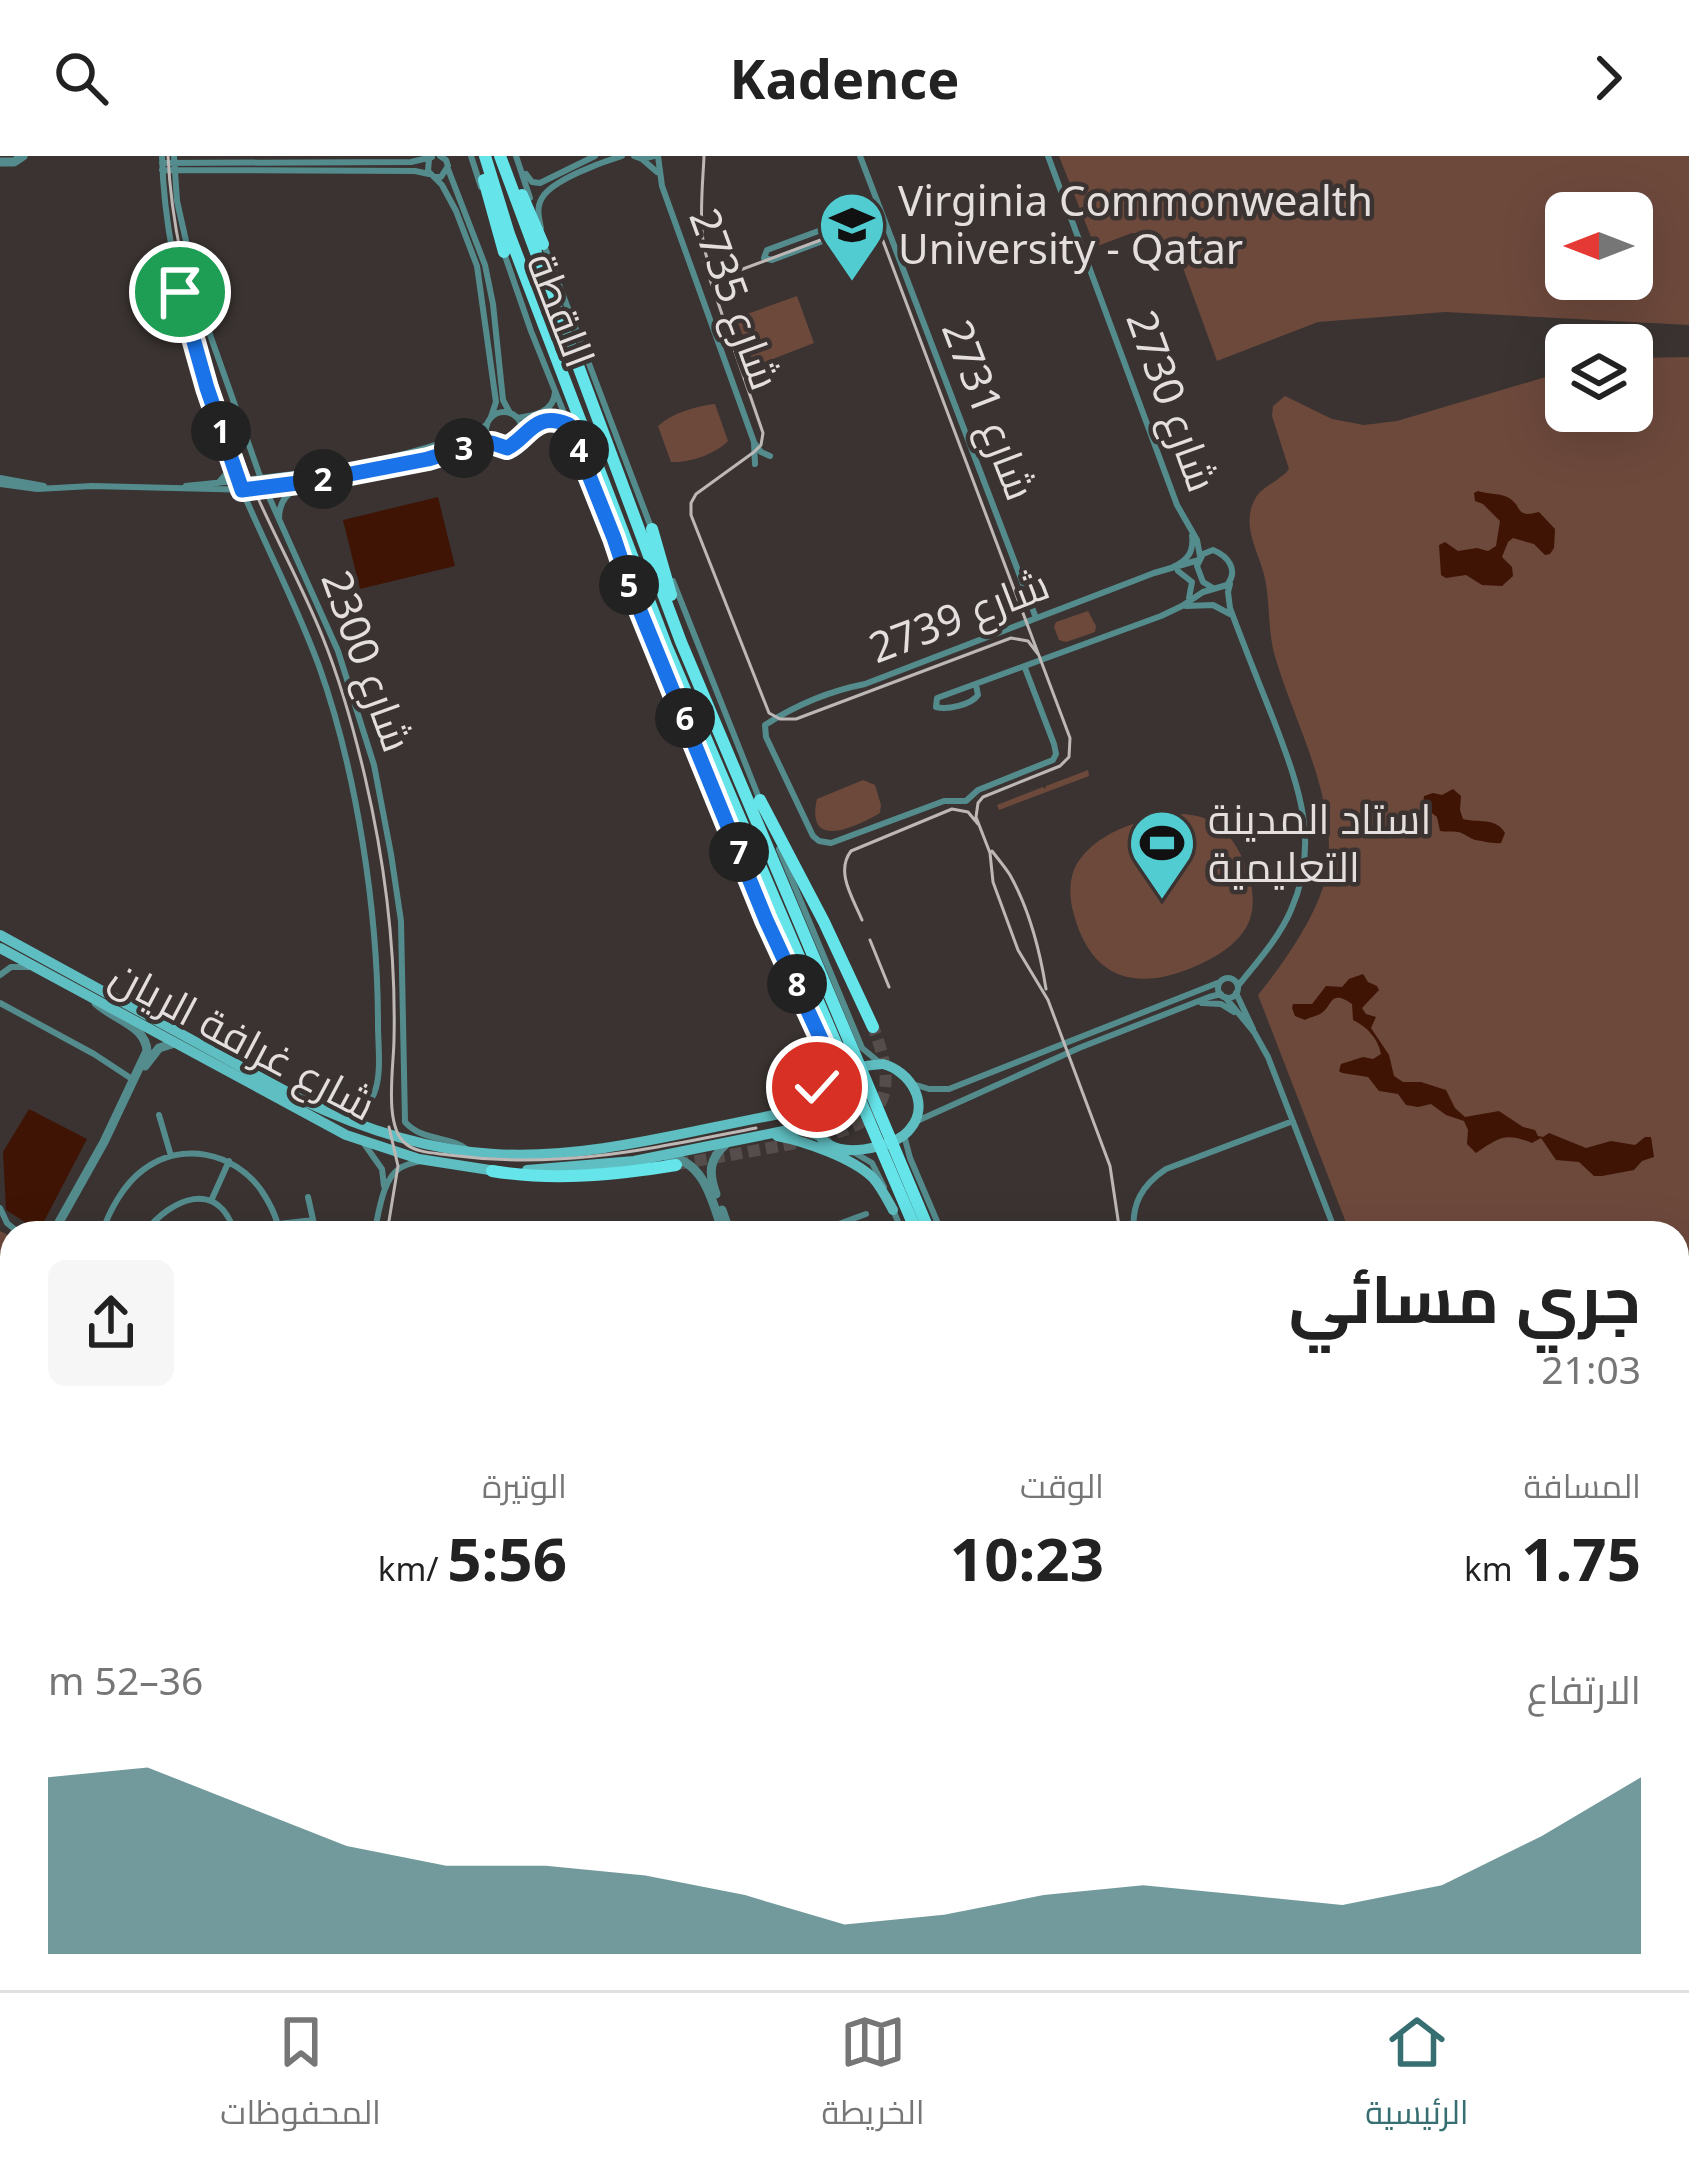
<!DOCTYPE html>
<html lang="ar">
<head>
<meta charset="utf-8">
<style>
	:root { --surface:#fff; --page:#f6f6f6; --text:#222; --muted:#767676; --line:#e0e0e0; --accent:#376e71 }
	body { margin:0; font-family:"Noto Sans",Cairo,sans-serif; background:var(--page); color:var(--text); direction:rtl; height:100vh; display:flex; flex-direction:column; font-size:45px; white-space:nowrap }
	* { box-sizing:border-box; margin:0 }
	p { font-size:39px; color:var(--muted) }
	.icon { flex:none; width:66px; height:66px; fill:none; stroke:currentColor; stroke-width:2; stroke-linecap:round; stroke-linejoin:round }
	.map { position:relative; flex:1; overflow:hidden; direction:ltr }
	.drawer { position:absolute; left:0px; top:1065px; width:1689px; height:771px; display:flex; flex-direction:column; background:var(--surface); border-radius:36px 36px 0 0; box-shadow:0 12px 48px #0002; direction:rtl }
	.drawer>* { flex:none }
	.needle { width:78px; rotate:270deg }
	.tools { position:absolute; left:1545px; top:36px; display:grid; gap:24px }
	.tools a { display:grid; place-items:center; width:108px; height:108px; border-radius:18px; background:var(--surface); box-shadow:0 12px 48px #0002; font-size:60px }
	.pin { position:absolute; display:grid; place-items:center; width:102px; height:102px; color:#fff; margin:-51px; border:6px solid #fff; border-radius:50%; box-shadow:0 3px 12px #0007 }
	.km { position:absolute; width:60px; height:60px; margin:-30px; border-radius:50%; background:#222; color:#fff; font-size:33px; line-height:60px; text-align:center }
	.round { display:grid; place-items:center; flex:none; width:126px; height:126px; border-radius:18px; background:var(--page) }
	.overview { display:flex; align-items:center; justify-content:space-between; height:204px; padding:0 48px }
	h1 { font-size:66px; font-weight:700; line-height:90px }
	.metrics { display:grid; grid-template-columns:repeat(3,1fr); gap:18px; height:204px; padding:12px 48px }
	.metrics div { display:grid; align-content:center }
	.metrics b { font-size:60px; font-weight:700 }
	.metrics small { font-size:33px; font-weight:400 }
	.metrics p { font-size:33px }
	.chart { height:336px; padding:24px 48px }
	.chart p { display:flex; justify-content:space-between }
	.chart svg { width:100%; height:216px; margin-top:12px; fill:var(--accent); opacity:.7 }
	header { display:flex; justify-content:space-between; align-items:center; height:156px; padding:0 48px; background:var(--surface); font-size:54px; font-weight:700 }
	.menu { display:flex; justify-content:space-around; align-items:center; height:168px; border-top:3px solid var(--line); background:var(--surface); font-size:33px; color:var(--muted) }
	.menu a { display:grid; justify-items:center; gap:6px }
	.menu .current { color:var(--accent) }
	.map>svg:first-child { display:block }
	.green { fill:#6d493c; fill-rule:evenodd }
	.water { fill:#3f1405 }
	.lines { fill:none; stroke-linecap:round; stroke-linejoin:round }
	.primary-tunnel { stroke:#544d4b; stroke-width:12; stroke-dasharray:12 6; stroke-linecap:butt }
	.minor { stroke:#548c8e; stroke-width:6 }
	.tertiary { stroke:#548c8e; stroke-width:9 }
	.secondary { stroke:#5fbec1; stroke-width:10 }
	.primary { stroke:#65e4e9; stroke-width:12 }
	.trunk { stroke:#94eef1; stroke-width:14 }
	.motorway { stroke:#c3f7f9; stroke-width:15 }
	.tram { stroke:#bdb7b6; stroke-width:3 }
	.route-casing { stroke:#fff; stroke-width:24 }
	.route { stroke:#1a73e8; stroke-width:15 }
	.labels { text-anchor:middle; stroke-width:9; stroke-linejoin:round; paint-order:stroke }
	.poi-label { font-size:42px; fill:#e4dfde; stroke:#3a3331; text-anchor:start }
	.street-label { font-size:42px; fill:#e4dfde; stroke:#3a3331 }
</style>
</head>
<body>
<header><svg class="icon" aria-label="forward" viewBox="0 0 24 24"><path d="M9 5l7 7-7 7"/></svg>Kadence<svg class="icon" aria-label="search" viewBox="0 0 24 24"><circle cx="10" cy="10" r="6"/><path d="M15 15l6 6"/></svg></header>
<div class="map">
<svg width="1689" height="1834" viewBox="0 0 1689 1834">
	<rect width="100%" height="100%" fill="#3a3331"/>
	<path class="green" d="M1059 0H1689V169L1445 156 1318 166 1217 205 1178 98 1169 100 1159 78 1132 77 1095 91ZM1566 57H1632V123H1566Z
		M797 140 814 187 755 210 736 162Z
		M1689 201V1143L1677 1165V1077H1350L1258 839C1284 807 1323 752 1328 710 1336 637 1293 565 1274 497 1268 473 1270 447 1265 423 1260 397 1240 371 1255 343 1262 330 1280 325 1289 313L1272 260 1273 250 1285 240 1332 263 1364 269 1397 265 1566 215V255H1632V202Z
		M715 248 728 285C716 298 689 307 671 306L658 270C672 257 696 250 715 248Z
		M1088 455 1096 470 1095 476 1066 486 1059 484 1054 471 1056 466Z
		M1088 614 1089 620 999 654 997 649 1043 631 1045 633 1046 630Z
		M863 624 875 629 881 649 880 657C856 671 805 695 817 643Z
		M1185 658C1198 660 1209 662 1219 670 1242 689 1260 734 1250 763 1242 786 1217 801 1196 810 1137 836 1092 824 1074 759 1069 742 1068 722 1078 706 1100 673 1149 660 1185 658Z
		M0 1075 12 1081V1123L0 1145Z
		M64 1824H159V1833L63 1834Z"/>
	<path class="water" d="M1478 335C1487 338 1499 337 1507 341 1524 349 1513 363 1539 356L1555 373 1554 392 1550 398 1545 399 1534 388 1513 382 1508 386 1502 401 1512 411 1513 420 1502 430 1482 429 1466 419 1446 422 1441 419 1439 389 1445 386 1458 395 1477 392 1488 395 1496 390 1500 365 1483 348 1475 345 1474 337Z
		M438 341 455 410 360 433 343 364Z
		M1453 633 1461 640 1460 654 1463 663C1478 667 1496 661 1505 677L1501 687C1492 688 1483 685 1475 684 1469 682 1464 677 1458 676 1452 675 1446 676 1440 675L1437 661 1423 650 1424 640 1433 637 1442 639Z
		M1363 818 1368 826 1377 830 1379 834 1362 852 1366 858 1376 861 1371 872 1389 899 1394 920 1403 926H1421L1446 934 1455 952 1465 961 1499 955 1523 971 1535 974 1538 980 1543 981 1549 977 1586 992 1611 985 1635 989 1645 981H1651L1654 1001 1642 1005 1634 1014 1602 1020H1594L1579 1006 1556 1004 1541 982 1532 987C1504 976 1499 982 1476 997L1467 988 1468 974 1464 965 1446 959 1431 948 1418 951 1406 949 1398 938 1379 935 1368 921 1342 917 1339 915 1341 908 1363 901 1373 903 1381 898C1378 882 1367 871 1353 864L1352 848C1329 832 1333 851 1320 858 1315 861 1309 861 1305 864L1295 860 1292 852 1293 848H1312L1326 830 1342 831 1349 823Z
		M29 953 87 983 39 1075 6 1054 3 996Z"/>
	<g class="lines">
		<path class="primary-tunnel" d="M677 1008C715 1002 753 995 790 988 867 973 908 958 873 871"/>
		<path class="minor" d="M162 0C164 80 184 156 207 232 217 263 227 296 239 327 265 389 296 447 319 510 357 617 378 756 378 869 378 902 388 954 345 958
			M174 0 177 45 202 156 261 323 338 495 374 609 391 698 401 765 405 966C423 986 449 979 468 994
			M471 0 481 31
			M516 0 530 42
			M634 0 642 3 654 0
			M658 0 662 30 754 286 755 308
			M860 0 1036 462
			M1048 0 1177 349 1197 384 1200 400
			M429 3 428 15 434 21H441L448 10 446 4 440 0
			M642 3 657 16
			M162 7 411 6 432 1
			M448 13 485 109 493 148 503 244 510 257
			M162 14 415 15 429 18
			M526 18 532 26 540 27 595 0
			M434 21 442 29 456 55 477 110 496 246 491 261
			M875 45 870 56 767 94 764 102 772 104 868 68 877 62 880 54
			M541 72C539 62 536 52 542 42 552 24 602 6 622 0
			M544 89 652 374
			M503 94 531 175 615 384
			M486 274a18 18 0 1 1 36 0a18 18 0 1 1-36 0Z
			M517 262C534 260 554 256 555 236
			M524 276 550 265 568 269
			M756 289 761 296 770 300
			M0 322 44 330
			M218 327 228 316 229 303
			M0 328 37 333 92 330 254 334 428 303 477 288H492
			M186 330C283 320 398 311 487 269
			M279 363C279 344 288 336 304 329
			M1173 411C1188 404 1194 396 1192 379
			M1178 415 1192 426 1189 442
			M673 425 759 642
			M1230 428 1228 436 1230 452C1244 490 1259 527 1274 565 1298 629 1321 686 1291 754 1279 782 1257 806 1238 830
			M637 448 774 779
			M1186 450 1213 449 1230 458
			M1025 512 1054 588 1056 598 1053 604 978 634 966 645H944L831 687 819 685 813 680 766 581 765 569C796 549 829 535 865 528L1154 417 1199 404
			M976 529 978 539C971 549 947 554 936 551L937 542 1161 460 1182 450 1203 436 1227 429C1239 414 1228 400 1213 394L1203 398 1197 410 1203 426 1213 432
			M779 693 862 892 880 907
			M0 819 11 811H30
			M1218 832a10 10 0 1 1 20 0a10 10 0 1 1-20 0Z
			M795 824 825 894V905L818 929
			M1236 837 1253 873
			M1225 841 1254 876 1268 901 1336 1077
			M0 847 94 898 132 923
			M1202 847 1221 848 1234 856
			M916 929 929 933H949L1220 826
			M159 959 171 1000
			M917 965 1079 892 1209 841 1221 838
			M904 979 910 1002 942 1077
			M365 989 382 1013 384 1030
			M855 997 872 1007 884 1031
			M308 1041 316 1077
			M211 1045 229 1005
			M0 1052 7 1067 19 1077
			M893 1054 903 1077
			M279 1068 313 1064
			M145 1076C172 1042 218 1022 235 1077
			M102 1077C109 1055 124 1028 143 1014 181 985 234 996 261 1034 269 1046 278 1062 279 1077
			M131 1077 140 1073 145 1077
			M374 1077C379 1058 382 1023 400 1012 406 1008 413 1007 420 1005
			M814 1077 866 1058
			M1134 1077C1131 1048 1142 1029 1166 1013L1293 965
			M1677 1307 1689 1281
			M0 1339 12 1346
			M1677 1359 1689 1364
			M0 1374 7 1375
			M0 1415 12 1419
			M0 1460 12 1463
			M1677 1517 1689 1521
			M0 1605 12 1610
			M0 1655 12 1657
			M1677 1680 1689 1687
			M1 1689 12 1687
			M925 1824 955 1834
			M1676 1824 1689 1826
			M26 1834 34 1824
			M688 1834 691 1824
			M750 1834 754 1824
			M813 1834 817 1824
			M827 1834 830 1824
			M885 1834 892 1829 893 1824
			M962 1834 966 1824
			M1032 1834 1035 1824
			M1038 1834 1041 1824
			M1107 1834 1110 1824
			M1115 1834 1118 1824
			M1573 1834 1576 1824"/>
		<path class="tertiary" d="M0 6H14L23 0
			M145 910 159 892 175 887
			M667 1001C704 1003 713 1047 723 1077
			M716 1038C708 1016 709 1003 727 987
			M722 1054 730 1077
			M53 1077 104 986 147 895C146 870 115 864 96 847
			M0 1171 12 1149
			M1677 1637H1689
			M1677 1645H1689"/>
		<path class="secondary" d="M0 779 300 943C360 972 427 994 494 998 591 1004 690 974 785 957L812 943
			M0 792 346 979 419 1003 496 1015
			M883 908C910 915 931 948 910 973 898 989 859 997 840 993 811 987 800 946 822 927 838 912 862 910 883 908Z
			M777 980C804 985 853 1002 873 1022 881 1031 887 1043 893 1054
			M527 1014 634 1005 788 974 807 975 819 980
			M584 1824 585 1834
			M566 1834H570
			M1464 1834 1470 1824"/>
		<path class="primary" d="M485 0 509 78 666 489 917 1077
			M500 0 681 486 930 1077
			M484 24 504 96
			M522 39 543 88
			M652 373 671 439
			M614 382 643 447
			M760 644 824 766 873 871
			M772 758 794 822
			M492 1015C554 1025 614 1019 676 1009
			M1186 1824 1189 1834
			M1195 1824 1198 1834
			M1212 1824 1216 1834
			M1228 1824 1231 1834
			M1237 1824 1241 1834
			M1312 1824 1331 1834
			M1299 1834H1304
			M1446 1834 1454 1824
			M1481 1834 1484 1824"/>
		<path class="trunk" d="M1677 1227 1689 1203
			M1677 1263 1689 1240"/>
		<path class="motorway" d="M1489 1834 1492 1824"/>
		<path class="tram" d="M168 0C172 83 194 160 220 239 232 274 243 308 258 342 279 389 304 434 323 482 341 527 354 574 365 621 385 707 396 795 394 883 394 909 383 971 406 988 417 997 436 997 449 999 561 1014 648 993 756 972
			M704 0C703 30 694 99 717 118L732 117 853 72H868L883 85 1070 582 1069 601 1060 610 983 641 978 647 976 661 990 697 993 726 1018 794 1048 844 1110 1010 1120 1077
			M704 106 763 277 761 289 754 296 696 338 691 347V359L769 557 780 563H796L1011 482 1028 485 1038 498
			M992 695C998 703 1005 711 1010 719 1029 753 1040 795 1046 833
			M862 764C853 742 835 716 851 695L952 653 968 656 978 668
			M870 784 889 831
			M387 1077 398 1010 389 971"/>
	</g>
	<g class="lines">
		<g class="route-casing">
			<path id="route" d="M180 136 207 232 242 334 314 325 428 303 477 288 492 287 507 292C529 281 534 254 569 269L614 382 630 430 766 764 826 894V905L817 931"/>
		</g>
		<use href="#route" class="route"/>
	</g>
	<defs>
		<g id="university-pin" transform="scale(3.45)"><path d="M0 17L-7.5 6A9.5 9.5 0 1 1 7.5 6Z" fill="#51ccd1" stroke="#3a3331"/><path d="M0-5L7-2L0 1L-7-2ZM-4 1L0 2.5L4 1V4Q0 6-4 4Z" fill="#111"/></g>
		<g id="stadium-pin" transform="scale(3.45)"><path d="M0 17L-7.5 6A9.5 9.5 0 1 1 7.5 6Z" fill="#51ccd1" stroke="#3a3331"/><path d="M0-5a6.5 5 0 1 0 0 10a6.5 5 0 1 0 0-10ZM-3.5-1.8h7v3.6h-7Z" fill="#111"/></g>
	</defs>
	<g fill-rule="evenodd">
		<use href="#university-pin" x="852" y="69"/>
		<use href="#stadium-pin" x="1162" y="687"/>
	</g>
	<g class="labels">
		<g class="poi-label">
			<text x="898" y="60">Virginia Commonwealth<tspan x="898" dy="48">University - Qatar</tspan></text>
			<text x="1208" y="678">استاد المدينة<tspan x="1208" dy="48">التعليمية</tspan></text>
		</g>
		<g class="street-label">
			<text transform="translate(735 143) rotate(70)" y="15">شارع 2735</text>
			<text transform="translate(561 154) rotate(69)" y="15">اللقطة</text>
			<text transform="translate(1172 245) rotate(70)" y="15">شارع 2730</text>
			<text transform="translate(989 254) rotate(69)" y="15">شارع 2731</text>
			<text transform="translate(959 460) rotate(-21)" y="15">شارع 2739</text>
			<text transform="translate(367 505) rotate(70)" y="15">شارع 2300</text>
			<text transform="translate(243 884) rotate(28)" y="15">شارع غرافة الريان</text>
		</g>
	</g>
</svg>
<div class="tools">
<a><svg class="needle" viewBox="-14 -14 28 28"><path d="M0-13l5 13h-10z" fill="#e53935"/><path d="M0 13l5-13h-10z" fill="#767676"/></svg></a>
<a><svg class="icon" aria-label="layers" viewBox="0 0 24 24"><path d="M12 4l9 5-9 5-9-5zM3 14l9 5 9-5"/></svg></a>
</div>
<div class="pin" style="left:180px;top:136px;background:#1e9e55"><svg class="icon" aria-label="arrive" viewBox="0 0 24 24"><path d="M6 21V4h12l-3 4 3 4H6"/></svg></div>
<div class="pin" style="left:817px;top:931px;background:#d93025"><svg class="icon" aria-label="check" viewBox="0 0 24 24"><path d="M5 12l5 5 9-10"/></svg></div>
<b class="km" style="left:221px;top:275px">1</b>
<b class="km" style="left:323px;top:323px">2</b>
<b class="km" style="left:464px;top:292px">3</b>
<b class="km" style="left:579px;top:294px">4</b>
<b class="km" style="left:629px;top:429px">5</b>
<b class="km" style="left:685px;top:562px">6</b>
<b class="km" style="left:739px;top:696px">7</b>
<b class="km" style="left:797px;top:828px">8</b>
<section class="drawer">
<div class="overview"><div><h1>جري مسائي</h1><p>21:03</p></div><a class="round"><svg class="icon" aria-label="share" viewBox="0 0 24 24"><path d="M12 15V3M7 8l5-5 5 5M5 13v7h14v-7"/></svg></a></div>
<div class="metrics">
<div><p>المسافة</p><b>1.75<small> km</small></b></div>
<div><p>الوقت</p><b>10:23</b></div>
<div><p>الوتيرة</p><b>5:56<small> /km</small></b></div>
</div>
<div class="chart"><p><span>الارتفاع</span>36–52 m</p>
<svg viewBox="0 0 160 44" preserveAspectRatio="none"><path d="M0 44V8L10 6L20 14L30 22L40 26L50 26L60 28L70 32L80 38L90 36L100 32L110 30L120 32L130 34L140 30L150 20L160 8V44z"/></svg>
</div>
</section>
</div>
<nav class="menu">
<a class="current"><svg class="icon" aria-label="home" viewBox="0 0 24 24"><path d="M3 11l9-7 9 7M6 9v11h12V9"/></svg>الرئيسية</a>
<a><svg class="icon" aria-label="map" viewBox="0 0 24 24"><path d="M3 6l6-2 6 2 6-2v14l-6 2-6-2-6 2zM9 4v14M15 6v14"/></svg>الخريطة</a>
<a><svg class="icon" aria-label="saved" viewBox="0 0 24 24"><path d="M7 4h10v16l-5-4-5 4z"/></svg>المحفوظات</a>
</nav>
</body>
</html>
